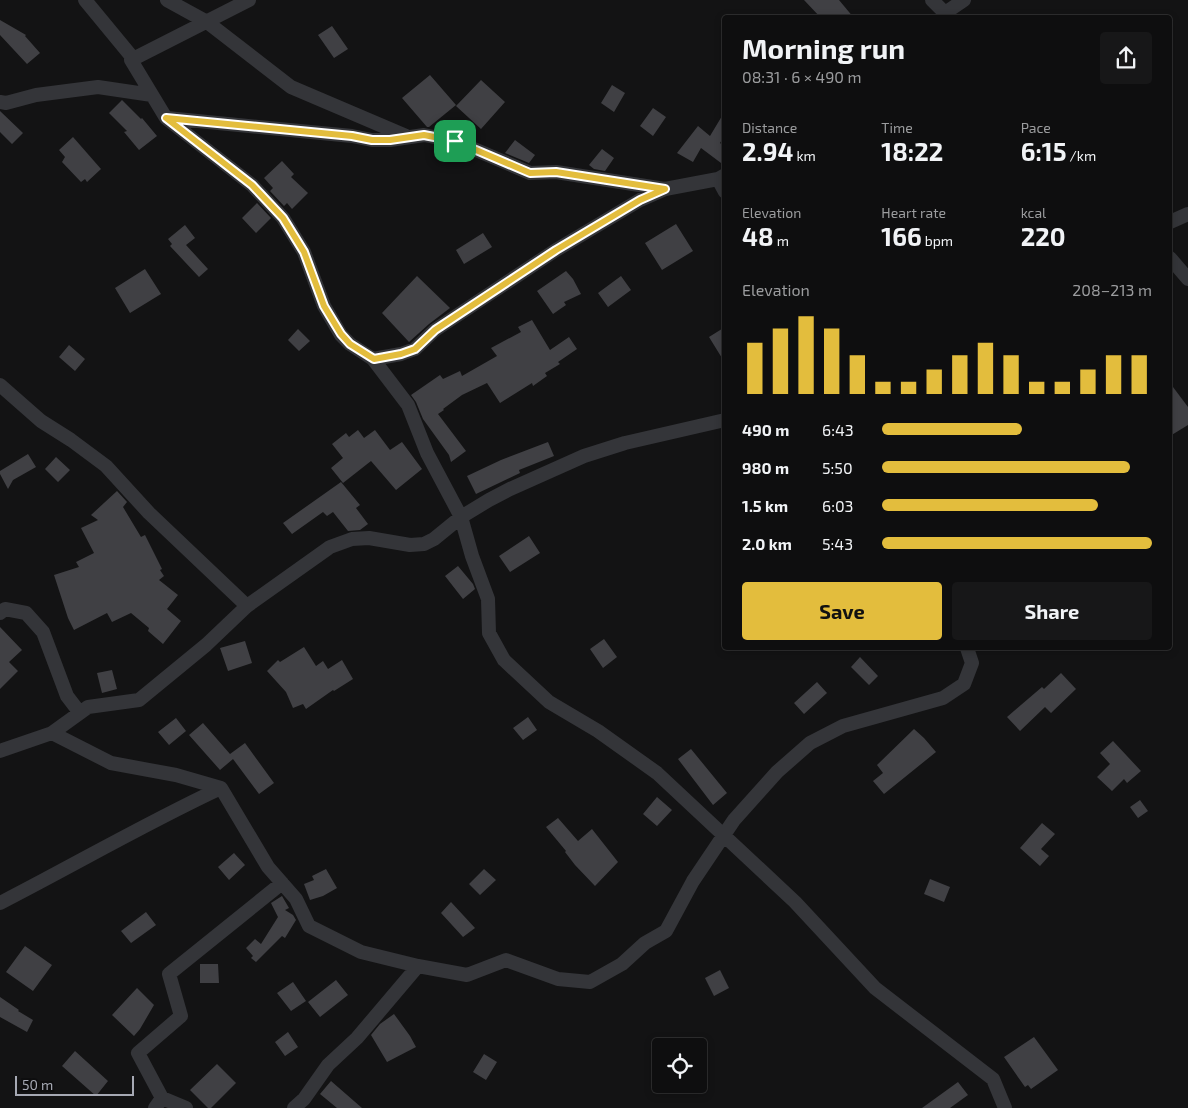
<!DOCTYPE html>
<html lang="en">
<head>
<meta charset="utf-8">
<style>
	:root { --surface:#0e0e0f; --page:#171718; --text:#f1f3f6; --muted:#9b9c9e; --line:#2e2e2f; --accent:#e3bd3d }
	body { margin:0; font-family:"Exo 2",sans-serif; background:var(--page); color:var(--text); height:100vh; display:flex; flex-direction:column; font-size:19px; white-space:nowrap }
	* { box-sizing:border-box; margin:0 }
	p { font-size:16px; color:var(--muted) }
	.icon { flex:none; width:28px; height:28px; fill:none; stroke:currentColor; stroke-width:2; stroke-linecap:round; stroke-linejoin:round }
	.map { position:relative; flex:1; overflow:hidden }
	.details { position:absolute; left:722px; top:15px; width:450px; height:635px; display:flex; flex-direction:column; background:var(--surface); border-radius:5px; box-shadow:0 2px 8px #0003,0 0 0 1px var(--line) }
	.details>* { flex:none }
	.buttons { position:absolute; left:652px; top:1038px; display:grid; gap:10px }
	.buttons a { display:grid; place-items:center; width:55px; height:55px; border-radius:5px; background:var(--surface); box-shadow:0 2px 8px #0003,0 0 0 1px var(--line); font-size:25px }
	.scale { position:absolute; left:15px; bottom:12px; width:119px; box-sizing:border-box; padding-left:5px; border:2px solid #a6a9b4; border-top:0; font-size:14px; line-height:18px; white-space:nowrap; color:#a6a9b4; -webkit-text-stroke:4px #0e0e0f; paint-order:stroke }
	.pin { position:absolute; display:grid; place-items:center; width:42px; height:42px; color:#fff; margin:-21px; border-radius:10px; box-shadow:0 2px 8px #0006 }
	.round { display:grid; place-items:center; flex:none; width:52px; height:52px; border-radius:5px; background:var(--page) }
	.head { display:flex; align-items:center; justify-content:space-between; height:85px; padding:0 20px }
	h1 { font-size:28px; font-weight:700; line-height:38px }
	.stats { display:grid; grid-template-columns:repeat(3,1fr); gap:8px; height:85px; padding:5px 20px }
	.stats div { display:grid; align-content:center }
	.stats b { font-size:25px; font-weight:700 }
	.stats small { font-size:14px; font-weight:400 }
	.stats p { font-size:14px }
	.chart { height:140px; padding:10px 20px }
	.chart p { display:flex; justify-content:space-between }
	.chart svg { width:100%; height:90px; margin-top:5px; stroke:var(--accent); stroke-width:6 }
	.button { display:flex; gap:10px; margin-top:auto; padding:10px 20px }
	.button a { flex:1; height:58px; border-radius:5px; background:var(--accent); color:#111; font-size:20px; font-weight:700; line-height:58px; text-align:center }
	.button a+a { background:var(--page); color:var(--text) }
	ul { padding:0 20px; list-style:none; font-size:16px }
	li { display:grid; grid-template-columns:80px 60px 1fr; align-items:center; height:38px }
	li i { height:12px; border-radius:6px; background:var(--accent) }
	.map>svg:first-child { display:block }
	.building { fill:#404044 }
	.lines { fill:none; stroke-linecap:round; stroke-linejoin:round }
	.minor { stroke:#343539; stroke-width:14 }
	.route-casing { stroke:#fff; stroke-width:10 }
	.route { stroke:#e3bd3d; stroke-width:6 }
</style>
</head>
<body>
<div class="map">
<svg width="1188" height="1108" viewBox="0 0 1188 1108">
	<rect width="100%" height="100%" fill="#131314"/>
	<path class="building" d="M804 0H839L854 18H821Z
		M0 20 26 35 25 36 40 53 27 64 0 35Z
		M332 26 348 49 334 58 318 35Z
		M430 75 456 105 429 127H427L402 98Z
		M481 80 505 102 481 129 456 106Z
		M612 85 625 93 614 112 601 103Z
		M122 100 141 119 142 118 157 136 139 150 124 132 127 131 109 113Z
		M653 108 666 117 653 136 640 126Z
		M0 111 23 133 12 144 0 132Z
		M725 111V135L720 143 725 147V166L701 148 693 162 677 153 698 126 710 136Z
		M73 137 101 169 87 182 85 179 81 182 62 162 65 157 59 150Z
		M515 140 535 155 529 163 505 153Z
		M602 149 614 158 605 171 594 169 589 165Z
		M282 161 294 174 291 177 308 193 292 209 287 203 284 206 270 191 273 188 264 178Z
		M257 203 271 218 256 233 242 218Z
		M676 224 693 251 662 270 645 243Z
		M185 225 195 238 186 245 208 269 199 277 170 246 172 244 168 239Z
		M483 233 492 247 464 264 456 250Z
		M145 269 161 294 130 313 115 288Z
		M566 271 573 279 581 294 564 302 566 305 553 314 537 291Z
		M417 276 450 308 429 324 409 342 382 313Z
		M621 276 631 290 608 307 598 293Z
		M532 320 550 350 569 337 577 349 558 362 560 364 545 373 547 376 533 386 532 383 500 403 487 383 462 395 443 409 444 410 438 414 466 451 451 462 449 455 423 419 416 402 411 395 440 375 443 379 460 371 462 376 497 356 491 348 521 332 518 327Z
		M725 327V363L709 337Z
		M298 329 310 341 299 351 288 340Z
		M69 345 85 359 75 371 59 357Z
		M1170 383 1188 407V425L1170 436Z
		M358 430 364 438 375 430 390 450 402 442 422 469 396 490 371 461 343 483 331 468 343 458 332 444 346 433 349 437Z
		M548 442 554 456 519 470 520 473 476 494 467 476 501 460Z
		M28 454 36 467 13 480 8 489 0 474V471Z
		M56 457 70 470 58 482 45 469Z
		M341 482 360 505 356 508 368 524 360 530 348 531 333 512 327 516 323 512 292 534 283 523Z
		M117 491 127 502 123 507 141 537 145 535 162 569 160 570 164 576 159 580 178 595 167 609 181 621 163 644 148 631 149 628 131 613 112 622 107 613 74 630 68 618 54 575 79 567 76 562 94 553 81 528 98 520 91 515Z
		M529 536 540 553 510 572 499 556Z
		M458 566 473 584 475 589 463 599 445 576Z
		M0 627 22 650 9 662 18 671 0 689Z
		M604 639 617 657 603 668 590 649Z
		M245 641 252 663 228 671 220 648Z
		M304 647 316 666 323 661 328 669 342 660 353 679 334 691 333 690 306 709 303 704 293 708 286 692 267 671 278 660 280 662Z
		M860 657 878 676 869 685 851 667Z
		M112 670 117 689 102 693 97 673Z
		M1061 673 1076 689 1051 713 1045 707 1020 731 1007 717 1042 687 1044 689Z
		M817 682 827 693 804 714 794 703Z
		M528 717 537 730 523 740 513 728Z
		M176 718 186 731 169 745 158 732Z
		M203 723 230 754 245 743 274 783 259 794 233 759 220 770 189 735Z
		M914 729 924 738 936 752 884 794 873 781 883 773 877 765Z
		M1113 741 1141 771 1127 783 1124 779 1112 791 1097 777 1110 764 1100 753Z
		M691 749 727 793 713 805 678 759Z
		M657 797 672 810 657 826 643 814Z
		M1140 800 1148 811 1138 818 1130 807Z
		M558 818 578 841 592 829 618 862 595 886 575 865 565 852 566 851 546 827Z
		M1042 823 1055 834 1041 849 1049 856 1040 866 1020 848Z
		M234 853 245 865 229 880 218 867Z
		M326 869 337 888 323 896 310 900 304 884 314 880 312 876Z
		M484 869 496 880 480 895 469 884Z
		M930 879 950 887 944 902 924 894Z
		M282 896 289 908 285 910 293 915 296 920 285 938 282 936 256 962 251 958 253 956 246 948 255 939 261 944 278 917 271 903Z
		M451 902 475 928 463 937 441 913Z
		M146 912 156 925 131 943 121 931Z
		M25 946 52 965 33 991 6 972Z
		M200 964H218L219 983H200Z
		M720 970 729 988 714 996 705 978Z
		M336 980 348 995 320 1017 308 1002Z
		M293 982 306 1001 291 1011 277 993Z
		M137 988 154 1005 140 1029 134 1036 112 1015Z
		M0 997 19 1010 18 1011 33 1020 27 1032 0 1017Z
		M394 1014 410 1036 416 1047 387 1062 371 1035 380 1024Z
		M288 1032 298 1047 285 1056 275 1042Z
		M1034 1037 1058 1070 1031 1089 1028 1085 1025 1087 1004 1057Z
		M75 1051 108 1081 96 1096 62 1066Z
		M484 1054 497 1062 486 1080 473 1072Z
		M217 1064 236 1083 211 1108H208L190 1090Z
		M331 1081 362 1108H337L320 1094Z
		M958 1082 968 1095 950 1108H922Z"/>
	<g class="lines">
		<path class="minor" d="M85 0 132 57 131 60 166 118 252 185 283 218 304 252 324 306 341 335 350 344 373 359 408 405 427 453 461 517 472 556 488 599 489 633 504 660 549 702 598 731 657 773 795 902 875 988 993 1079 1005 1108
			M167 0 207 22 291 87 406 136
			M932 0 945 13 964 0
			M131 60 249 0
			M0 102 6 103 36 95 98 87 152 95
			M167 118 352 136 372 140H390L424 135 455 141 530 173 556 172 665 189
			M718 179 725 192
			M1170 222 1188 214
			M1170 258 1188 279
			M373 359 401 354 415 349 435 330 556 250 640 200 665 189 718 179 725 175
			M0 385 41 421 71 440 106 466 149 513 247 606
			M0 613 5 609 26 613 43 632 67 696 80 713
			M52 733 111 763 176 775 221 788 268 867 296 899 309 926 361 952 418 966 467 975 506 960 558 979 590 982 622 964 645 943 666 931 693 881 734 820 777 772 810 743 843 726 943 698 964 684 972 663 967 648
			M0 751 52 733 88 707 139 700 206 645 247 606 330 547 352 539 369 538 410 545 424 544 434 539 461 517 489 500 510 489 584 456 625 443 725 420
			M0 903C74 865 146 823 221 788
			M162 1098 186 1108
			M155 1108 162 1098 138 1053 181 1016 169 974 282 883
			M294 1108 304 1099 328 1065 357 1038 418 966"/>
	</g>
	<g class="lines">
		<g class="route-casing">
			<path id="route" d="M166 118 352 136 372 140H390L424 135 455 141 530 173 556 172 665 189 640 200 556 250 435 330 415 349 401 354 374 359 350 344 341 334 324 306 304 252 283 218 252 185Z"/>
		</g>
		<use href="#route" class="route"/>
	</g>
</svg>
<div class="buttons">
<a><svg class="icon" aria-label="locate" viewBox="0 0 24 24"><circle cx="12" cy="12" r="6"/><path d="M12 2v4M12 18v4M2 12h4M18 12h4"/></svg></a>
</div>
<div class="scale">50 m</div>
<div class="pin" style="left:455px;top:141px;background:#1e9e55"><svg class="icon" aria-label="arrive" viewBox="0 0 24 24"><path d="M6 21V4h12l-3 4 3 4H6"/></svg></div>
<section class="details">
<div class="head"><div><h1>Morning run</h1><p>08:31 · 6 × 490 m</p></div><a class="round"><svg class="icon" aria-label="share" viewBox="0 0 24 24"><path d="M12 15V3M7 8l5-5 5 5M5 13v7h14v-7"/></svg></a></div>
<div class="stats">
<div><p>Distance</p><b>2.94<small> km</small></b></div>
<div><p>Time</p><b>18:22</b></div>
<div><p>Pace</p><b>6:15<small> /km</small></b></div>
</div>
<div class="stats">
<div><p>Elevation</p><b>48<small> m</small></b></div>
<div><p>Heart rate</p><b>166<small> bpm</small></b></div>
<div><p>kcal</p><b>220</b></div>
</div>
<div class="chart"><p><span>Elevation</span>208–213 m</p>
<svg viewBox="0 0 160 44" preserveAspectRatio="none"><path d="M5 44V19M15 44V12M25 44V6M35 44V12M45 44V25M55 44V38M65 44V38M75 44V32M85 44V25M95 44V19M105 44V25M115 44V38M125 44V38M135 44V32M145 44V25M155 44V25"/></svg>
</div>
<ul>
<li><b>490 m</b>6:43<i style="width:52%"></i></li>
<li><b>980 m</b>5:50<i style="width:92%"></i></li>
<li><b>1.5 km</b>6:03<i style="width:80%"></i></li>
<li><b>2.0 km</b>5:43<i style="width:100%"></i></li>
</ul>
<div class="button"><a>Save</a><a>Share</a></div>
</section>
</div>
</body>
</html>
